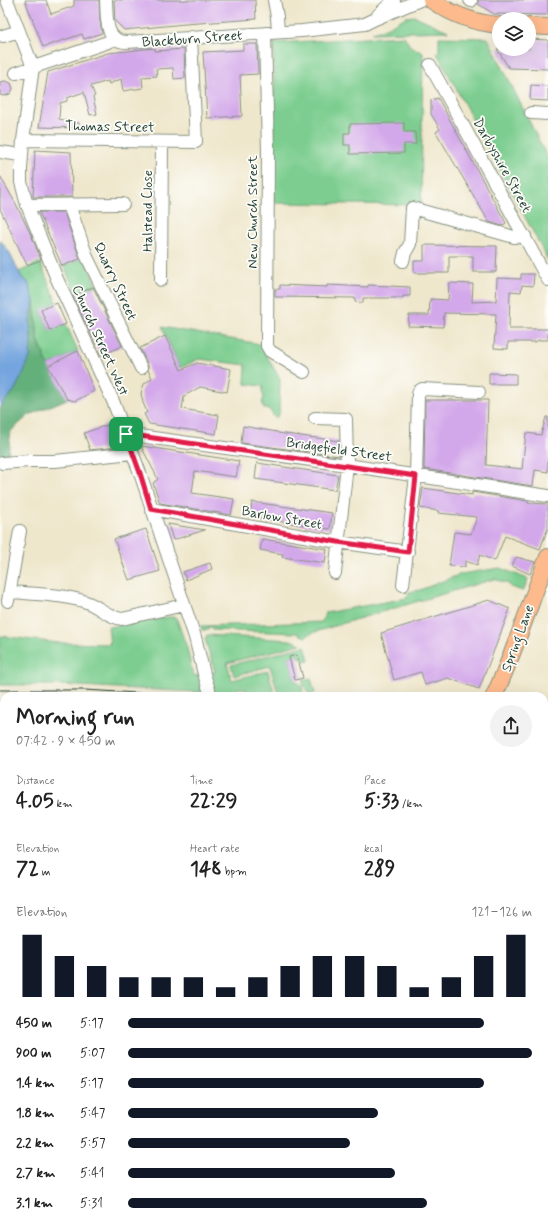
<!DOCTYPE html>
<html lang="en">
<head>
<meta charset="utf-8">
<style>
	:root { --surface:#fff; --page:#f2f2f2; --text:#222; --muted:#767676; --accent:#111827 }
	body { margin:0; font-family:Mynerve,sans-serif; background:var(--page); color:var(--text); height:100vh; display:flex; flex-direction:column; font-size:15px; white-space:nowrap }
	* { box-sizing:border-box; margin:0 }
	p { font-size:13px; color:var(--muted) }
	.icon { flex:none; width:22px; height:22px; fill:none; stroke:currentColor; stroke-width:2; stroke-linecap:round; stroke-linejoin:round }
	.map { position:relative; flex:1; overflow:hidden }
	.sheet { position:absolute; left:0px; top:692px; width:548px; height:534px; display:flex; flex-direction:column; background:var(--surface); border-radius:12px 12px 0 0; box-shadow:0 4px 16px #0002 }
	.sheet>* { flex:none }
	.controls { position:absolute; left:492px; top:12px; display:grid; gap:8px }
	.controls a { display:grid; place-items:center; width:44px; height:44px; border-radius:50%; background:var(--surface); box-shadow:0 4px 16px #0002; font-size:20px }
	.pin { position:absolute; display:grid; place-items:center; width:34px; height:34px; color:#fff; margin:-17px; border-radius:8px; box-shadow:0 2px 6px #0006 }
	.round { display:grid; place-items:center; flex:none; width:42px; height:42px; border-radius:21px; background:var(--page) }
	.headline { display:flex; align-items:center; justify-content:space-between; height:68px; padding:0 16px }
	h1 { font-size:22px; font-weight:800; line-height:30px }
	.stats { display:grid; grid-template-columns:repeat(3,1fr); gap:6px; height:68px; padding:4px 16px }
	.stats div { display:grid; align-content:center }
	.stats b { font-size:20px; font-weight:800 }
	.stats small { font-size:11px; font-weight:400 }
	.stats p { font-size:11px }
	.chart { height:112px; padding:8px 16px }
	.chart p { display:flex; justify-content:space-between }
	.chart svg { width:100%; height:72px; margin-top:4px; stroke:var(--accent); stroke-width:6 }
	ul { padding:0 16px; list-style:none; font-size:13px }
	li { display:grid; grid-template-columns:64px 48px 1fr; align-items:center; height:30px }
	li i { height:10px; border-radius:5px; background:var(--accent) }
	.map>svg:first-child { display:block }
	.green { fill:#7bcd8f; stroke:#4d8562 }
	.forest { fill:#64b07a; stroke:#427657 }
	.water { fill:#74a5df; stroke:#4a718a }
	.building { fill:#d3a8ea }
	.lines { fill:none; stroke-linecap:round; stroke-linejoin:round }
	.minor-casing { stroke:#879280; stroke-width:14 }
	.major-casing { stroke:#879280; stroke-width:18 }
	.minor { stroke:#fff; stroke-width:12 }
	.major { stroke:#fcba8d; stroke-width:16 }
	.tram { stroke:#1f3d34; stroke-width:1 }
	.route-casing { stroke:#fff; stroke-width:8 }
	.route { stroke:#e11d48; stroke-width:5 }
	.labels { text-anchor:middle; stroke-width:3.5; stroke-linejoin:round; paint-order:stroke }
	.street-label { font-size:14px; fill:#1f3d34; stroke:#fdfcf7 }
</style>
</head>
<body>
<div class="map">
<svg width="548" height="1226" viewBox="0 0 548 1226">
	<rect width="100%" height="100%" fill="#fdfcf7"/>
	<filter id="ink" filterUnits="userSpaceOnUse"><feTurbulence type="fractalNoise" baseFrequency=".025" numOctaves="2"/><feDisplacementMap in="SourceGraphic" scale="8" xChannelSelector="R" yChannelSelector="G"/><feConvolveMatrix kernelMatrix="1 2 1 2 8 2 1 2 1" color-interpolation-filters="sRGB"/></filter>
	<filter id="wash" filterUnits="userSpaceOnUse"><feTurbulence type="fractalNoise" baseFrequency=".012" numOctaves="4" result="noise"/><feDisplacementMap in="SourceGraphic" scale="16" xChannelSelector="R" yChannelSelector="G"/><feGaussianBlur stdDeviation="0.9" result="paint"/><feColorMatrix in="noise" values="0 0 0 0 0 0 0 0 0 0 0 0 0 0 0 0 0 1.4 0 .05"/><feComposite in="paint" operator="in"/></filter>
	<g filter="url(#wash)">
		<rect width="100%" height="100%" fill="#efe7cc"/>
		<path class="green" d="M415 16 448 31 372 33 388 27 406 17Z
			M404 36 410 46 423 53 421 205 273 203 274 43Z
			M439 37 488 38 548 159V260L437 53 439 51Z
			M84 257 96 286 76 294 64 266Z
			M40 262 57 303 41 311 50 331 66 324 78 351 48 366 38 339 34 301 28 282 22 278 19 272Z
			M162 327 260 344 280 379 279 415 275 418 269 409H264L262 402 263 401 264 395 262 394 263 386 245 384 246 365 199 359 180 368Z
			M500 568 528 579 523 591 510 587 509 584 494 579 354 620 312 633 305 637 297 633 213 630 212 627H208V630H202L201 626 322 622 325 613 407 598 409 592 420 590 461 574Z
			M169 617H175L177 620 187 648 193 676 215 672 205 639 207 635 290 640 301 644 227 663 232 680 268 671 275 696 245 695 246 689 238 688 237 693 235 694 59 685H0V636L59 643 110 644 108 627Z
			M305 646 309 660 305 661 297 655 289 657 295 680 301 685 303 691 299 696H279L270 666 234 676 231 665Z
			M311 678 315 693 309 695 302 681Z
			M0 700H4V745H0Z
			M544 791 548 792V822L544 820Z"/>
		<path class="forest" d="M34 301 38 339 47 363 67 399 29 415 11 431 8 454 0 455V408L5 401 14 391 23 374 30 357 31 341 30 322Z
			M4 1153V1222H19L12 1226H0V1157Z
			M34 1222H104V1226H27Z
			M113 1222H179L180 1226H112Z"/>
		<path class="water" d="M0 240 10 253V254L22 278 28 282 34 301 30 321 31 341 30 357 23 374 14 391 5 401 0 408Z
			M0 1039 4 1044V1146L0 1151Z"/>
		<g id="blocks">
			<path class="building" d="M25 0H46L51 14 74 6V0H99L100 21 102 33 84 39 82 34 43 47Z
				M114 0H255L256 19 185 24 124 30 115 21Z
				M478 0H548V15L494 14 478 4Z
				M529 39 548 40V69L509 68 497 49H529Z
				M243 44H257L258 74 240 75 242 116 207 118 203 52 243 50Z
				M155 48V51L184 49 185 78 174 79 173 68 156 69 157 76 142 77 143 88 123 91 121 79 109 84 108 81 91 86 95 96 93 97 97 114 90 115 84 92 67 98V101L60 103 59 119 79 123V128L39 127 48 72 108 53Z
				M5 81 11 83 13 89 10 94 4 96 0 95V82Z
				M531 85 548 86V101L530 100Z
				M438 98 506 223 502 226 489 222 436 132 440 129 431 114V100Z
				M404 123V132H415L416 144H404V153L350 154V145H344V133H350V124Z
				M35 150 71 152 72 197H33Z
				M0 176 16 204 32 237 41 260 27 265 0 209Z
				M39 212H64L80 259 62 266Z
				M424 245 497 246 496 272H473V256H449V273H414V261H424Z
				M521 274H534L533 286 522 285 521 292 510 291 509 329H548V340H539L535 342H508V349L494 348 496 314 444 313 443 327 408 326 409 315H429L430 299 448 300 449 283 473 284 472 302 496 301 497 278 521 279Z
				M280 285 327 287V285L368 287V285L410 287V296H403V298H363V303L355 302V298L275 297V289H280Z
				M93 287 122 346 101 356 73 296Z
				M57 303 66 324 50 331 41 310Z
				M165 336 181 370 197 363 231 369 227 392 200 387 184 396 182 409 219 415 216 434 149 424 144 414 147 412 143 403 141 393 144 384 152 378 148 370V365L140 348Z
				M78 351 94 391 75 401 67 399 48 366Z
				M489 373 516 374V384H489Z
				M425 400H488L486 465 522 469 526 433 541 435 546 417H548V472L535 470 533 486 424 469Z
				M110 424 119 447 90 450 84 433Z
				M243 426 277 432 278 433 339 441V456L241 443Z
				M141 446 239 461 236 477 195 471 192 493 234 499 231 515 160 503 153 483 158 479Z
				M257 463 338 475 335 490 255 479Z
				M423 488 472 495V492L528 501V503L548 504V528L540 549 505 536 495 561 480 555 477 565 465 561V567L449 566 454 532 471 534 477 517 438 513 439 511 420 508Z
				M252 502 332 513 330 529 250 517Z
				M168 524 205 530 173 540Z
				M146 529 160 571 129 580 114 539Z
				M262 539 327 549 325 563 282 557 283 554 260 550Z
				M516 557 535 562 530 574 512 566Z
				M210 563 212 569 186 580 183 572Z
				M489 600 510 609 479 689 448 678 425 685 421 672 394 680 381 633Z
				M297 655 303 678 295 680 289 657Z"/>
		</g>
	</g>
	<g filter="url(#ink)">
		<use href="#blocks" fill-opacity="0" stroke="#879280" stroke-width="1"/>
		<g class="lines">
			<g class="minor-casing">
				<path id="minor" d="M7 0 33 67 23 140 21 169V182L27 205 57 279 113 401 140 473 195 637 204 674 211 696
					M106 0C107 16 104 41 126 42L302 31 365 24 375 19 420 0
					M274 0 277 17 278 32
					M470 0 471 1
					M378 15 394 0
					M265 33 268 151 267 346 270 351 304 372
					M3 36 19 31
					M430 65 548 280
					M16 73 108 42 114 39
					M531 113 548 114
					M23 140 196 142 191 37
					M0 152 21 155
					M27 205 123 204
					M69 205 87 257 141 368
					M403 261 405 253 410 244 412 208 514 237 525 236
					M161 280 162 142
					M315 418 346 419 347 465 335 573
					M125 434 347 465 548 496
					M2 463 30 461H55L132 453
					M151 509 338 542 408 552
					M403 585 416 476 418 394 419 391 422 389 479 392
					M10 592C34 594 60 594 83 601 98 605 107 617 122 619L184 605
					M8 601 20 531
					M0 784 4 783
					M544 905 548 907
					M544 990 548 980
					M544 1087 548 1088
					M548 1156V1157
					M547 1206 548 1212
					M474 1226 488 1222"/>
			</g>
			<g class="major-casing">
				<path id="major" d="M431 0C451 14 474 23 499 25
					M529 26 548 27
					M494 696C515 651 530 603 548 557
					M398 1222 399 1226"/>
			</g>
			<use href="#minor" class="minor"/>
			<use href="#major" class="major"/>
			<path class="tram" d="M0 690H84L190 696
				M27 696H73
				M544 779 548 781"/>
		</g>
	</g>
	<g class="lines" filter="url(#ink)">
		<g class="route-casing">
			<path id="route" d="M126 434 416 476 408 552 338 542 151 509 140 473Z"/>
		</g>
		<use href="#route" class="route"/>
	</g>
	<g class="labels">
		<g class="street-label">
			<text transform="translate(192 38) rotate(-4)" y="5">Blackburn Street</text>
			<text transform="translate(110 126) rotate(1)" y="5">Thomas Street</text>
			<text transform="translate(503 165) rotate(61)" y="5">Darbyshire Street</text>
			<text transform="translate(147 211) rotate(-90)" y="5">Halstead Close</text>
			<text transform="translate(252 212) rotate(-90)" y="5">New Church Street</text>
			<text transform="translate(116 281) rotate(65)" y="5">Quarry Street</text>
			<text transform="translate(101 340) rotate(66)" y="5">Church Street West</text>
			<text transform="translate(339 449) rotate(8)" y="5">Bridgefield Street</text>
			<text transform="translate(282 517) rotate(10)" y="5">Barlow Street</text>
			<text transform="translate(517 638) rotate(-70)" y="5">Spring Lane</text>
		</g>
	</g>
</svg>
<div class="controls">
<a><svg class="icon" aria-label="layers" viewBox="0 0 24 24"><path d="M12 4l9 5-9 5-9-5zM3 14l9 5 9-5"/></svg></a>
</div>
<div class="pin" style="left:126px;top:434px;background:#1e9e55"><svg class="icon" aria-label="arrive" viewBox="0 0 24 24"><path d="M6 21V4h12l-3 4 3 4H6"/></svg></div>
<section class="sheet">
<div class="headline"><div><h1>Morning run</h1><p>07:42 · 9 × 450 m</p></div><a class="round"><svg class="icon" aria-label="share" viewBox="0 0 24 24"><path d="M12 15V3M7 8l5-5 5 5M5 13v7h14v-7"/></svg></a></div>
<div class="stats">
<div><p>Distance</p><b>4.05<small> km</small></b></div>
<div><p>Time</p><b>22:29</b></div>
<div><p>Pace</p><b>5:33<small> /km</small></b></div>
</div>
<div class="stats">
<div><p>Elevation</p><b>72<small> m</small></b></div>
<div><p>Heart rate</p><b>148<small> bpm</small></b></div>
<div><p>kcal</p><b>289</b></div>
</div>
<div class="chart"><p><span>Elevation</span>121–126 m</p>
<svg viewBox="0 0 160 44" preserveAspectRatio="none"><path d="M5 44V6M15 44V19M25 44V25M35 44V32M45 44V32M55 44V32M65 44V38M75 44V32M85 44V25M95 44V19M105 44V19M115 44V25M125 44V38M135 44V32M145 44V19M155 44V6"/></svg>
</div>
<ul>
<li><b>450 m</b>5:17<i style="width:88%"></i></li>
<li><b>900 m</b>5:07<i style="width:100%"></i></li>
<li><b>1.4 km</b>5:17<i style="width:88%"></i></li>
<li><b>1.8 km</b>5:47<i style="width:62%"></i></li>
<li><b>2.2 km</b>5:57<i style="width:55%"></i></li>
<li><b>2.7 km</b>5:41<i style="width:66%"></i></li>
<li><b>3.1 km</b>5:31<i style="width:74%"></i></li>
</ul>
</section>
</div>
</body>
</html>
